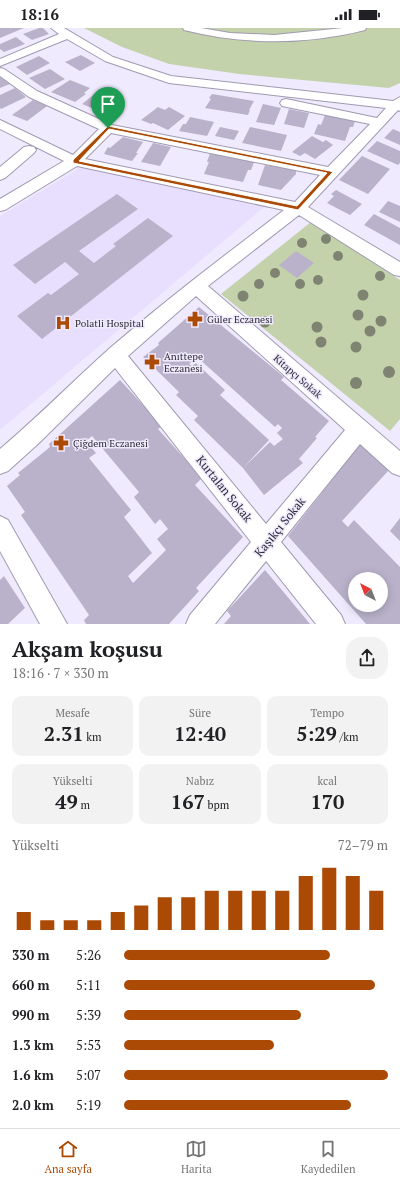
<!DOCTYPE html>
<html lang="tr">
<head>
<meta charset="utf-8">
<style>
	:root { --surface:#fff; --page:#f2f2f2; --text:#202124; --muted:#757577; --line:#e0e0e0; --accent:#ab4a04 }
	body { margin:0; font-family:"PT Serif",serif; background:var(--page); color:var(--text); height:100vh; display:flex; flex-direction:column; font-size:15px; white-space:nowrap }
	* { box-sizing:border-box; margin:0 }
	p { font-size:13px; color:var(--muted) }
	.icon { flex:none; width:22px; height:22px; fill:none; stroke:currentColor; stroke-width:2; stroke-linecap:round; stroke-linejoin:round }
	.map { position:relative; height:596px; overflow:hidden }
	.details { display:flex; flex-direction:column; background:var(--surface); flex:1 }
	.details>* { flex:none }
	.needle { width:26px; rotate:318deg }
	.buttons { position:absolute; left:348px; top:544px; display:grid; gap:8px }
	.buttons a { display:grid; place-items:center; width:40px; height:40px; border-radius:50%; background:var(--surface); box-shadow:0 2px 10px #0003; font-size:20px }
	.pin { position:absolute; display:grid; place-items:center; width:34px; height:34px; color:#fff; margin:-41px -17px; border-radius:50% 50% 50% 0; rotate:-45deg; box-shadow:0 0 4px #0007 }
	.pin .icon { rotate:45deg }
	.round { display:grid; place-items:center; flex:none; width:42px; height:42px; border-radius:16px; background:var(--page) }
	.head { display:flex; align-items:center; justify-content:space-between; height:68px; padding:0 12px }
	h1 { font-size:22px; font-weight:600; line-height:30px }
	.figures { display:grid; grid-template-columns:repeat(3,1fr); gap:6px; height:68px; padding:4px 12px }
	.figures div { display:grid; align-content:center; border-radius:10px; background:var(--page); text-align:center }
	.figures b { font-size:20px; font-weight:600 }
	.figures small { font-size:11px; font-weight:400 }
	.figures p { font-size:11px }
	.chart { height:112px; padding:8px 12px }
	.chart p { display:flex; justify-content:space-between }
	.chart svg { width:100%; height:72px; margin-top:4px; stroke:var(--accent); stroke-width:6 }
	ul { padding:0 12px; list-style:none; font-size:13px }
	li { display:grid; grid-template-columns:64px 48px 1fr; align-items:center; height:30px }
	li i { height:10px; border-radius:5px; background:var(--accent) }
	.status { display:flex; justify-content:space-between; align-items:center; height:28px; padding:0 20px; background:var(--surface); direction:ltr }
	.status svg { height:11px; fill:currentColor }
	.tab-bar { display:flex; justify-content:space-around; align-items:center; height:56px; border-top:1px solid var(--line); background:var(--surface); font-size:11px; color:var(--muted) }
	.tab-bar a { display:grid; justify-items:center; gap:2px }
	.tab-bar .on { color:var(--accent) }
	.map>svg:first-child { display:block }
	.built { fill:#e8defe }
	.green { fill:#c3d2ab }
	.building { fill:#b9b2ca; fill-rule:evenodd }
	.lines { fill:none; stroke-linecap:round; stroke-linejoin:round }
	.minor-casing { stroke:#a09ab1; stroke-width:2 }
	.minor { fill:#fff; fill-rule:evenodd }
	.tree { fill:#7f8472 }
	.route { fill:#ab4a04; stroke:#fff; fill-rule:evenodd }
	.labels { text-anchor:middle; stroke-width:3; stroke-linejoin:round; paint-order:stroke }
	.poi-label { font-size:10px; fill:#2f2c35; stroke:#f0eafe; text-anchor:start }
	.street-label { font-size:10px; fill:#2f2c35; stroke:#f0eafe }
	.near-street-label { font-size:12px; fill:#2f2c35; stroke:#f0eafe }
</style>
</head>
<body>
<div class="status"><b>18:16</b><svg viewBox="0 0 49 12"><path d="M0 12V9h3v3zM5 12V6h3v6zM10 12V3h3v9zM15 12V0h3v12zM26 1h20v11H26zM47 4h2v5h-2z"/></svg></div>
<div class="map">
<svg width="400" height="596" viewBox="0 0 400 596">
	<rect width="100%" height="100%" fill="#f0eafe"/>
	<path class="built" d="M83 138 264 179 0 402V188Z"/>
	<path class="green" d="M84 0H400V55L389 60 239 46 169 36 122 19Z
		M311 194 400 252V391L390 403 221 266Z"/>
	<path class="building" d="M0 0H24L0 10Z
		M39 0H43L49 6 32 12 23 6Z
		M16 9 25 16 4 24 0 21V16Z
		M81 27 95 35 80 43 65 34Z
		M39 28 50 35 27 47 16 39Z
		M50 41 65 51 45 61 29 50Z
		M0 49 10 56 0 60Z
		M70 52 90 60 84 65 86 66 75 74 51 64Z
		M15 60 26 69 1 81 0 80V67Z
		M97 64 122 73 107 86 82 76Z
		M212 66 254 73 249 82H250L248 87 205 80 211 71 209 70Z
		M33 72 47 78 27 93 12 87Z
		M263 76 281 80 274 97 256 94Z
		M158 79 165 82 169 79 185 88 168 102 153 95 151 96 141 92Z
		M289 81 309 85 304 100 284 96Z
		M325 87 355 93 353 99H350L345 113 314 106 318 96 321 97Z
		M190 89 214 94 207 108 179 103 183 96H186Z
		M220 99 239 103 234 112 215 108Z
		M250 99 287 107 281 123 242 115Z
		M393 101 400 104V117L384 110Z
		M312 108 323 114 326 112 333 117 315 131 305 125 300 128 292 124Z
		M123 109 143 114 136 125H138L132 133 104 126 108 119 110 120Z
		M377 113 400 123V135L398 137 367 123Z
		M153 115 171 119 160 138 141 134Z
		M210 125 254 134 251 142H248L243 154 204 146 209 134H207Z
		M362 128 390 141 368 166 339 152Z
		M265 137 296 142V146L281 162 258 157Z
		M336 162 362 176 350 187 327 175 334 168 331 166Z
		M117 166 138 181 79 223 94 235 116 218 113 216 148 190 173 208 42 311 17 288 48 265 51 267 79 246 65 234 35 256 13 237Z
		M388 173 400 178V194L379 184Z
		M374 186 400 200V217L364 197Z
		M296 223 314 235 297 250 279 237Z
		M199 279 284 349 281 352 329 393 315 409 317 410 299 431 303 435 264 467 243 440 194 392 198 388 176 367 179 364 143 329 159 317 158 315ZM197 329 275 399 278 396 282 400 277 405 283 411 274 418 270 414 244 439 269 412 220 367 225 362 196 335 192 338 189 336Z
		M120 352 162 398 158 401 202 450 195 457 243 509 196 560 199 563 169 596H86L84 592 89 587 21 487 25 484 7 458 20 447 18 445 50 419 49 416ZM92 408 139 464 134 469 155 496 160 491 168 501 157 511 166 522 133 555 128 548 152 525 124 489 131 482 89 430 96 425 86 413Z
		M361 415 389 442 342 493 348 499 354 492 400 539V596H366L288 508ZM355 551H381V577H355Z
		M400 490V513L390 503Z
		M265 542 286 567 310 596H224L231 588 227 583Z
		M4 548 25 580 8 596H0V552Z"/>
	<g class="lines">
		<g class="minor-casing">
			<path id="minor" d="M51 0H64L113 29 171 48 393 73 400 69V83L398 82 308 179 400 234V248L394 247 299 187 208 258 400 423V448L392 445 360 416 281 514 341 587 345 596H316L266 533 215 596H186L190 587 251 514 115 340 39 415 8 443 0 446V421C38 389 73 353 110 320 166 272 225 227 284 182L77 138 5 182 0 183V171L64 133 0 101V92L73 127 99 101 29 69 0 48V40L4 41 37 63 112 97 328 139 370 96 282 78 280 75 282 72 286 71 377 90 386 80 169 55 105 33 67 11 0 38V31L59 6ZM111 105 320 147 295 174 85 131ZM196 268 345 402 266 496 128 328Z
				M183 0H201L230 5 274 7 343 0H366L365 2C306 17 243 17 184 2Z
				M29 118 34 119 36 122 34 125 5 150 0 152V139L24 119Z
				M0 488 8 492 67 596H40L0 523Z"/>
		</g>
		<use href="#minor" class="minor"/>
	</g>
	<g class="tree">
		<circle cx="326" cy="211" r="5"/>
		<circle cx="302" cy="215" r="5"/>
		<circle cx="338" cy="228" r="5"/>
		<circle cx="275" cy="245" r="5"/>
		<circle cx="380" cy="248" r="5"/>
		<circle cx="318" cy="252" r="5"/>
		<circle cx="259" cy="256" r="5"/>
		<circle cx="300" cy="256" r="5"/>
		<circle cx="363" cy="267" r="5.5"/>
		<circle cx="243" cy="268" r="5.5"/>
		<circle cx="358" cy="287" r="5.5"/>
		<circle cx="381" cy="293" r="5.5"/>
		<circle cx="265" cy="294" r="5.5"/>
		<circle cx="317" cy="299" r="5.5"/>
		<circle cx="370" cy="303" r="5.5"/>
		<circle cx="321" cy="314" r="5.5"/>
		<circle cx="356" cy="319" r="5.5"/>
		<circle cx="389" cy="344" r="6"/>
		<circle cx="356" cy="355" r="6"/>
	</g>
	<path class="route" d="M108 98 330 143 333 144 298 182 73 135V132ZM109 101 327 145 297 178 79 133Z"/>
	<defs>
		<g id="pharmacy-bare" transform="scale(1.2)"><path d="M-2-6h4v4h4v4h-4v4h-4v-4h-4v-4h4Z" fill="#ab4a04" stroke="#f0eafe" stroke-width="2.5" paint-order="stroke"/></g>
		<g id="hospital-bare" transform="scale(1.2)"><path d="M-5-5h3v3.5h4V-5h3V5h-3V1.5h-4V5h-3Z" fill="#ab4a04" stroke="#f0eafe" stroke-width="2.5" paint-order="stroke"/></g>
	</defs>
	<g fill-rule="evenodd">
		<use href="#pharmacy-bare" x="195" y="291"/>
		<use href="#hospital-bare" x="63" y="295"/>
		<use href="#pharmacy-bare" x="152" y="334"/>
		<use href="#pharmacy-bare" x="61" y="415"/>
	</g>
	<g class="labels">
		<g class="poi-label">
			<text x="207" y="295">Güler Eczanesi</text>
			<text x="75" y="299">Polatli Hospital</text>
			<text x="164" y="332">Anıttepe<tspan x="164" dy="12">Eczanesi</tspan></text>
			<text x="73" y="419">Çiğdem Eczanesi</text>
		</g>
		<g class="street-label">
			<text transform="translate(298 348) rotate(41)" y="4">Kitapçı Sokak</text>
		</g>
		<g class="near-street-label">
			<text transform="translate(224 461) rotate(51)" y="4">Kurtalan Sokak</text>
			<text transform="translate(280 499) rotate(-51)" y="4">Kaşıkçı Sokak</text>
		</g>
	</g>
</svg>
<div class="buttons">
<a><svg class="needle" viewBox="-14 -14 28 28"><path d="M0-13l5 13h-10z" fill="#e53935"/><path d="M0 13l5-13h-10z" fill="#757577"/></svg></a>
</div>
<div class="pin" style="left:108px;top:100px;background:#1e9e55"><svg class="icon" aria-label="arrive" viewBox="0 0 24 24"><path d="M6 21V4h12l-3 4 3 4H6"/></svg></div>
</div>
<section class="details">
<div class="head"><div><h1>Akşam koşusu</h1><p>18:16 · 7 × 330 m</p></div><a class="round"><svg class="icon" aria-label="share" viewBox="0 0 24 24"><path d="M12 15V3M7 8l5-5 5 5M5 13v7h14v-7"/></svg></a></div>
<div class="figures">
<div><p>Mesafe</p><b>2.31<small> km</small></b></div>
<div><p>Süre</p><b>12:40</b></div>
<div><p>Tempo</p><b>5:29<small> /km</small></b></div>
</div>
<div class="figures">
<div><p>Yükselti</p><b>49<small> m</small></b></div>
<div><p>Nabız</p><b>167<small> bpm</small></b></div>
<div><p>kcal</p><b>170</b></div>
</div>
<div class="chart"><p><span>Yükselti</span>72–79 m</p>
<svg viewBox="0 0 160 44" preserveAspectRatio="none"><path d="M5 44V33M15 44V38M25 44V38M35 44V38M45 44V33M55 44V29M65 44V24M75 44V24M85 44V20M95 44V20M105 44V20M115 44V20M125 44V11M135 44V6M145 44V11M155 44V20"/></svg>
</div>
<ul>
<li><b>330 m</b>5:26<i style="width:78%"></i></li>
<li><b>660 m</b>5:11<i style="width:95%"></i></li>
<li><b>990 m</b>5:39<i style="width:67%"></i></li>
<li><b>1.3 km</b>5:53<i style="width:57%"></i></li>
<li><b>1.6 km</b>5:07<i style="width:100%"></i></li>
<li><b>2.0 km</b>5:19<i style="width:86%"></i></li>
</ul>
</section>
<nav class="tab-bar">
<a class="on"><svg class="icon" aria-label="home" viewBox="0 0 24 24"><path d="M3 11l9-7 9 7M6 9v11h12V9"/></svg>Ana sayfa</a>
<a><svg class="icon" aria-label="map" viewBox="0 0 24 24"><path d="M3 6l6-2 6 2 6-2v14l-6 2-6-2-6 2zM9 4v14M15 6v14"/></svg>Harita</a>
<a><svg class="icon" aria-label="saved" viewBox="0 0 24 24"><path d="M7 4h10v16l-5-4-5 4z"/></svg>Kaydedilen</a>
</nav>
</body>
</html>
